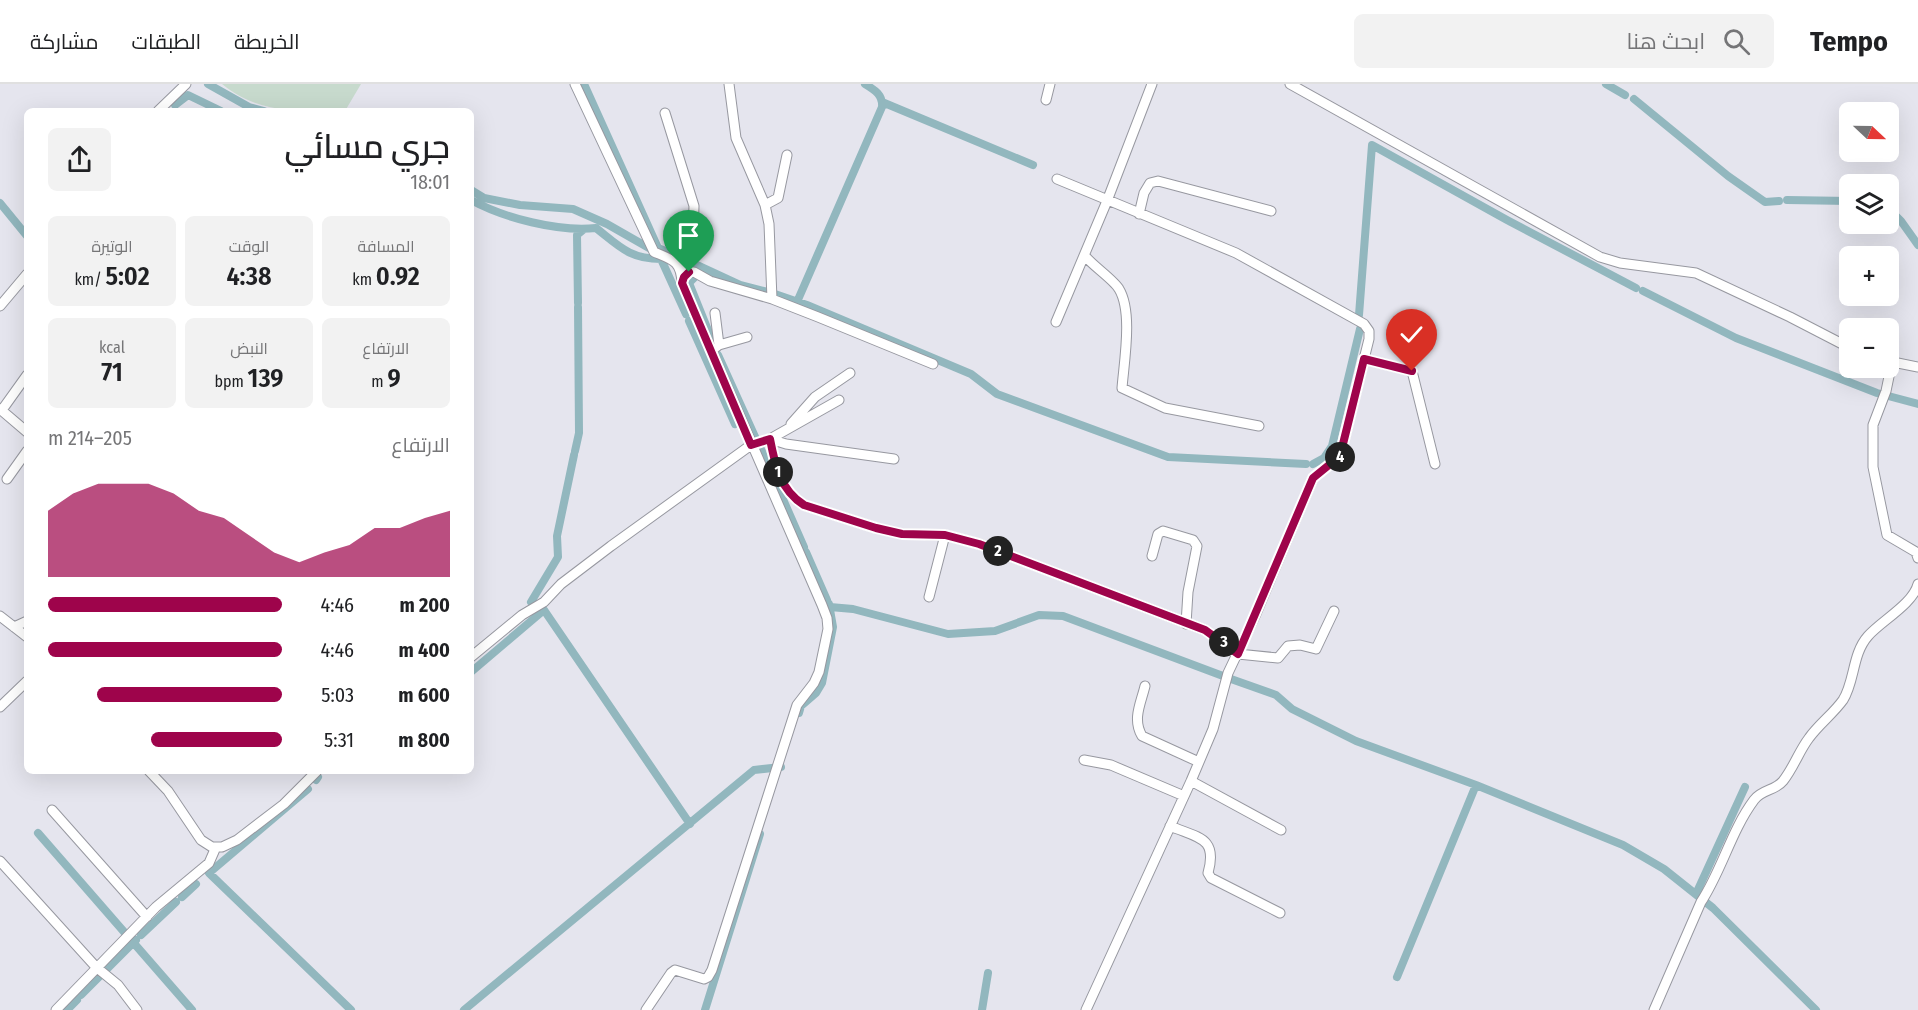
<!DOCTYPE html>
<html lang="ar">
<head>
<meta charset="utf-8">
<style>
	:root { --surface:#fff; --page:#f2f2f2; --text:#202124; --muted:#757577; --line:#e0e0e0; --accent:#9e044b }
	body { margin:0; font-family:"Fira Sans Condensed",Cairo,sans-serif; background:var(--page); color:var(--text); direction:rtl; height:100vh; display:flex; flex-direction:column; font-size:22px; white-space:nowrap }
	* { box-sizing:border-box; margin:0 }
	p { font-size:20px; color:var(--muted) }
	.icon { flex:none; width:33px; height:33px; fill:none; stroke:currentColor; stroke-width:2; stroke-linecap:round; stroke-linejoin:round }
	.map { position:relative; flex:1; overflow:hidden; direction:ltr }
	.details { position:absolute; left:24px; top:24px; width:450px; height:666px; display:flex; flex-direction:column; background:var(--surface); border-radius:9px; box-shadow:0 6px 24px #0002; direction:rtl }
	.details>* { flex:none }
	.needle { width:39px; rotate:112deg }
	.controls { position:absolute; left:1839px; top:18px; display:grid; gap:12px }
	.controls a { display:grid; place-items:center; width:60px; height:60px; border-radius:9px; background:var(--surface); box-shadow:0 6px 24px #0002; font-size:30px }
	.pin { position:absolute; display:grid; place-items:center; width:51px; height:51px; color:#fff; margin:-62px -26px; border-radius:50% 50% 50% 0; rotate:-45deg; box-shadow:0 0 6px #0007 }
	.pin .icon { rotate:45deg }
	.km { position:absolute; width:30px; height:30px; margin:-15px; border-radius:50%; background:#222; color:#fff; font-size:16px; line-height:30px; text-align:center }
	.round { display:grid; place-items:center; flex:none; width:63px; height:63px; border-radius:9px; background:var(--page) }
	.headline { display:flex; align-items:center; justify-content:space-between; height:102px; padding:0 24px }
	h1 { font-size:33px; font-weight:600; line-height:45px }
	.stats { display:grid; grid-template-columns:repeat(3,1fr); gap:9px; height:102px; padding:6px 24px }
	.stats div { display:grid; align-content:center; border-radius:9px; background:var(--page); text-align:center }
	.stats b { font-size:26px; font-weight:600 }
	.stats small { font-size:16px; font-weight:400 }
	.stats p { font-size:16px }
	.chart { height:168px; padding:12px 24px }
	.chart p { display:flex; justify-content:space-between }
	.chart svg { width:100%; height:108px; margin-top:6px; fill:var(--accent); opacity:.7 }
	ul { padding:0 24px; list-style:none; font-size:20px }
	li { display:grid; grid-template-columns:96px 72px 1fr; align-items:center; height:45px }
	li i { height:15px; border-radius:8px; background:var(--accent) }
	header { display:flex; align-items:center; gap:36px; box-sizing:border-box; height:84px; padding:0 30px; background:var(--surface); border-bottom:2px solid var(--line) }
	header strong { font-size:28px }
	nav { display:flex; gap:33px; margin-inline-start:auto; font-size:21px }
	.search { width:420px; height:54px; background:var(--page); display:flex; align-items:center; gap:15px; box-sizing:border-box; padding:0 21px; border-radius:9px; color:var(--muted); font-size:22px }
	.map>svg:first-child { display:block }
	.green { fill:#c7dacd }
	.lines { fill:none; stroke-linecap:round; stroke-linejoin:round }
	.canal { stroke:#92b7be; stroke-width:8 }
	.minor-casing { stroke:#9798a0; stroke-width:11 }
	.minor { stroke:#fff; stroke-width:9 }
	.route-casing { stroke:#fff; stroke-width:12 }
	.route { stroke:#9e044b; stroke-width:8 }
</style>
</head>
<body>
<header>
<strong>Tempo</strong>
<div class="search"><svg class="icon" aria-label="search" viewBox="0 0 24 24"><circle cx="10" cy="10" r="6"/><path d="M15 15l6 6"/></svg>ابحث هنا</div>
<nav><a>الخريطة</a><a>الطبقات</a><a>مشاركة</a></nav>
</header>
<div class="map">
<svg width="1918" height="926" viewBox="0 0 1918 926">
	<rect width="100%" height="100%" fill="#e5e5ee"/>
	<path class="green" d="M222 0H361L345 27C300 27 260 31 222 0Z"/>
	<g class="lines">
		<path class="canal" d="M208 0 249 23 264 27
			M584 0 658 164 683 174
			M1606 0 1625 11
			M1634 15 1728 92 1765 118 1779 117
			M882 18 1033 81
			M175 21 188 11 221 27
			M471 106 484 114 520 121 573 125 607 140 649 164
			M471 116C504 134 558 148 596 144 620 163 630 175 661 175L686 230
			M1787 116 1850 117
			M0 119 27 152
			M1888 124 1901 137 1918 161
			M686 176 740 201 768 208
			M695 193 689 199 714 261
			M1643 207 1736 254 1877 309 1918 320
			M775 210 807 221 971 290 997 310 1168 373 1306 380
			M797 218 882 23C883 11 875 6 865 0
			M578 219 577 151 583 146
			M1359 231 1372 61 1507 136 1636 204
			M689 237 735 340
			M718 271 756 355
			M760 363 804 463
			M575 367 579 349 578 223
			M1313 380 1324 374 1332 362 1360 245
			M806 468 827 516
			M531 518 558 473 557 452 574 371
			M830 523 853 525 948 550 995 547 1039 531 1063 532 1223 592
			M471 588 544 526 690 740
			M1231 595 1276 611 1292 625 1356 657 1476 701 1623 761 1664 785 1713 824 1816 926
			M799 629 801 622 816 609 822 599 833 543 829 520
			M316 696 318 693
			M308 705 209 789 351 926
			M38 749 192 926
			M1696 810 1745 703
			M182 813 196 800
			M141 851 176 818
			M106 886 136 856
			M1397 893 1476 701
			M81 911 103 889
			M67 926 77 916
			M464 926 754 686 781 683
			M705 926 760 750
			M982 926 988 889"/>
		<g class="minor-casing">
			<path id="minor" d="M575 0 654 168C673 176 681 177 682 199L822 521 827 534 828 545 819 588 814 599 797 621 712 886 708 893 704 895 675 886 671 889 646 926
				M729 0 736 54 765 121 769 140 772 215
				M1290 0 1600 173 1620 179 1696 189 1790 233 1850 264
				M1046 16 1050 0
				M158 27 186 0
				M665 29 694 122 693 150 681 186
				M1057 95 1236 169 1364 240 1369 247V255L1340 372 1313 394 1255 532 1228 589 1213 645 1191 697 1086 926
				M765 121 778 114 787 71
				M1139 130 1144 109 1150 99 1158 97 1271 127
				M1085 172C1093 182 1114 196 1119 205 1133 228 1124 278 1122 304L1165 324 1259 342
				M682 199 684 193 689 188H694L710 197 772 215 818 233 933 280
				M0 222 27 190
				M715 229 719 261
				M1056 238 1107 117 1152 0
				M711 267 719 261 747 253
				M1364 275 1412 287 1435 380
				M1888 277 1918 283
				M1892 278 1886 307 1873 341V383L1887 451 1916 468 1918 474
				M839 316 770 355 786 360 894 375
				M0 325 27 348
				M2 326 27 291
				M791 340 815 313 850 289
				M7 395 27 367
				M1152 472 1158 450 1163 447 1193 456 1197 462 1188 508 1186 540
				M929 513 945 451
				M0 532 27 553
				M14 543 27 537
				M471 573 522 531 544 518 561 500 611 462 751 361 770 355C775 382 780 406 804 421L876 444 902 450 945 451 979 460 1205 546 1238 570 1278 574 1288 562 1300 561 1316 565 1334 527
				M1145 602C1141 619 1132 635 1142 652L1199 678
				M0 623 27 597
				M1084 676 1111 681 1184 712
				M149 687 168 707 201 756 212 763H222L237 756 284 720 317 687
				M1191 697 1281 746
				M52 726 147 833
				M1170 742C1198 754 1218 753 1208 789L1211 794 1280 829
				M0 777 96 883 118 901 137 926
				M56 926 156 823 209 779 216 763
				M1654 926 1701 818C1722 786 1731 747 1754 716 1762 705 1775 707 1783 697 1794 683 1799 667 1809 654 1819 640 1833 630 1843 616 1855 597 1852 570 1868 552 1881 537 1913 520 1918 500"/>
		</g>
		<use href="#minor" class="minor"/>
	</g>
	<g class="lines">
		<g class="route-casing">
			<path id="route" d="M689 188 684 193 682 199 751 361 770 355C775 381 780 406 804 421L876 444 902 450 945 451 979 460 1205 546 1238 570 1313 394 1340 372 1364 275 1412 287"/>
		</g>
		<use href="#route" class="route"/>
	</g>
</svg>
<div class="controls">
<a><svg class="needle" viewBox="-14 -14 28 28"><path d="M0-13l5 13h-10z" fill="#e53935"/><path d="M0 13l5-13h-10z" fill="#757577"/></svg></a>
<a><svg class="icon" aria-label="layers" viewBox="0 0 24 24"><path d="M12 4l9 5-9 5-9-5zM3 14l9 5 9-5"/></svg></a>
<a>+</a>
<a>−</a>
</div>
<div class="pin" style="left:689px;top:188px;background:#1e9e55"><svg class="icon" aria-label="arrive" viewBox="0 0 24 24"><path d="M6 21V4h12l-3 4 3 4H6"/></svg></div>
<div class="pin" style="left:1412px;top:287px;background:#d93025"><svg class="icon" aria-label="check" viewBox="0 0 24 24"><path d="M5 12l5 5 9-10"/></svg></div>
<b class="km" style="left:778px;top:388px">1</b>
<b class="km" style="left:998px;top:467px">2</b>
<b class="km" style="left:1224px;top:558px">3</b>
<b class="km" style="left:1340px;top:373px">4</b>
<section class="details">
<div class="headline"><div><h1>جري مسائي</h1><p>18:01</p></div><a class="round"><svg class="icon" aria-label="share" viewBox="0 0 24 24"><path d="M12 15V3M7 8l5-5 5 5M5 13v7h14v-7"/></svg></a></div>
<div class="stats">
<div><p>المسافة</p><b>0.92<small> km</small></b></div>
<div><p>الوقت</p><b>4:38</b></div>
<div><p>الوتيرة</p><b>5:02<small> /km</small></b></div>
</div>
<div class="stats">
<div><p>الارتفاع</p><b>9<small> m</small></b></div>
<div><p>النبض</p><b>139<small> bpm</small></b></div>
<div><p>kcal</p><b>71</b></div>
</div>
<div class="chart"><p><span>الارتفاع</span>205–214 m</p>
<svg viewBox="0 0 160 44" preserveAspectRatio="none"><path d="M0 44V17L10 10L20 6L30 6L40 6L50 10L60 17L70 20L80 27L90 34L100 38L110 34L120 31L130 24L140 24L150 20L160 17V44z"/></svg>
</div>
<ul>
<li><b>200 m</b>4:46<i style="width:100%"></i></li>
<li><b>400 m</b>4:46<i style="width:100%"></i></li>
<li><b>600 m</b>5:03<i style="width:79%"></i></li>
<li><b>800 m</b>5:31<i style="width:56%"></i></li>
</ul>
</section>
</div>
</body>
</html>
